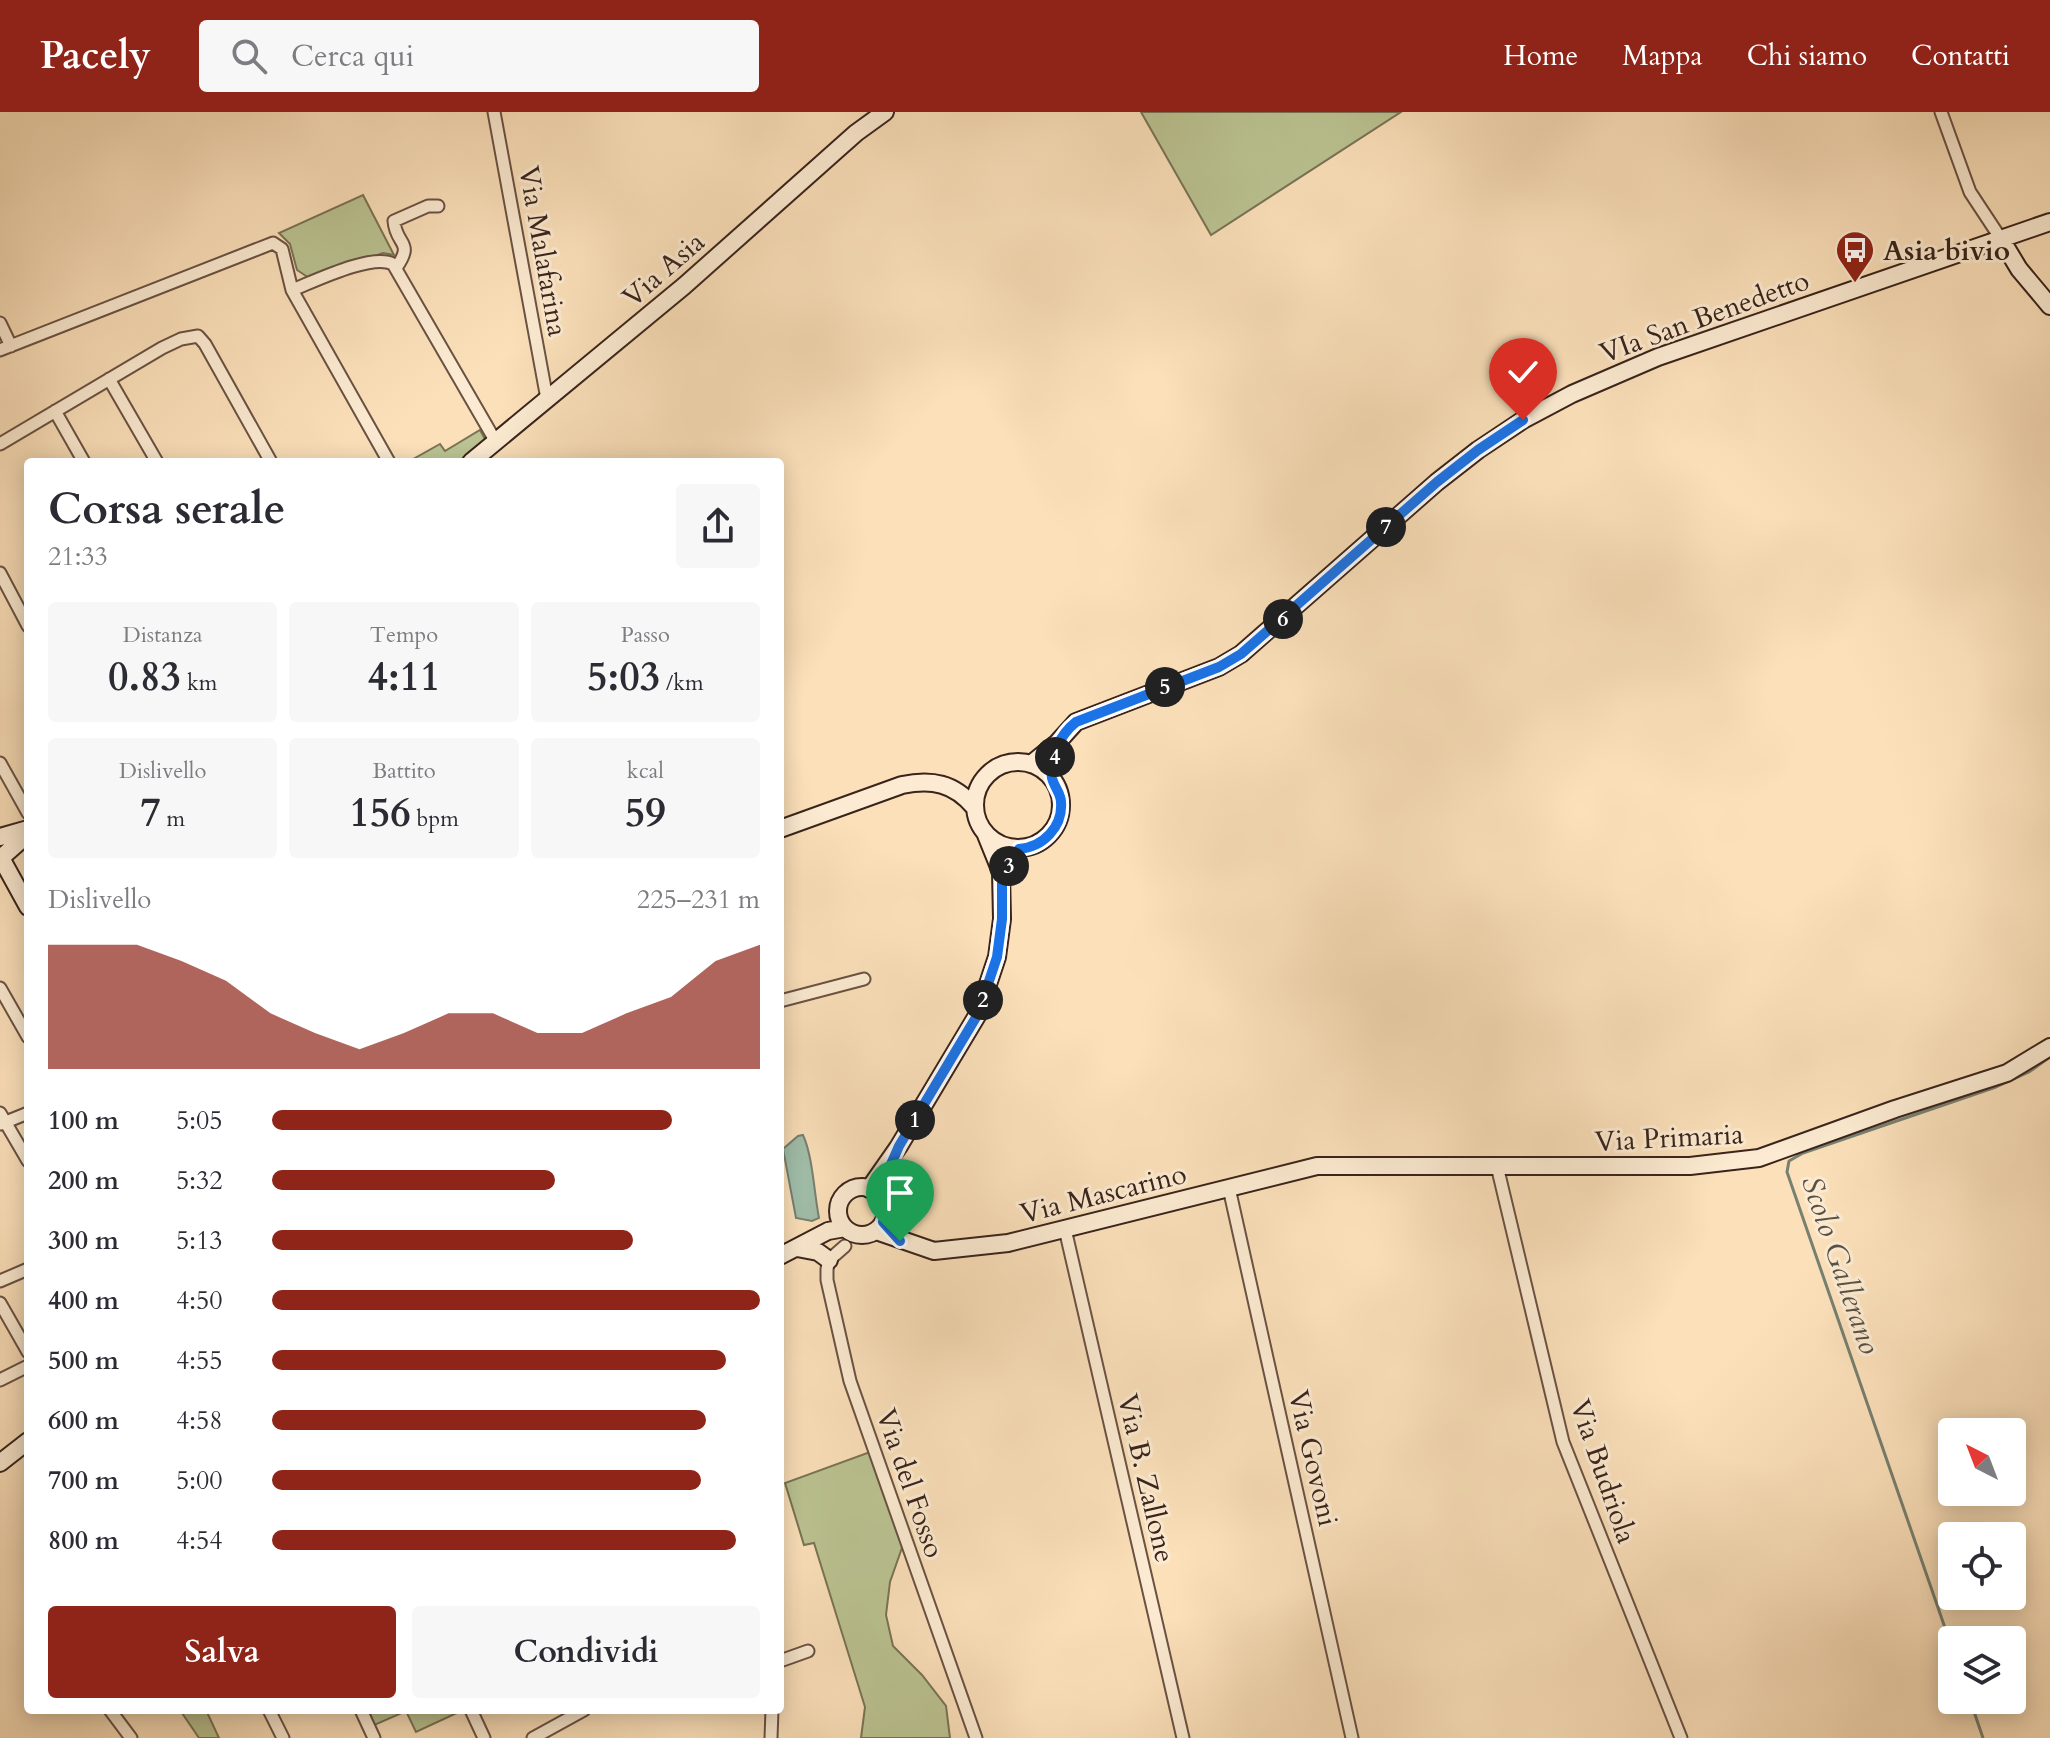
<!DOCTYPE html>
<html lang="it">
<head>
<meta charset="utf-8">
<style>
	:root { --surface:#fff; --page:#f7f7f7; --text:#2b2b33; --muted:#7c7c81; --accent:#8f2418 }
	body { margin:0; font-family:Cardo,serif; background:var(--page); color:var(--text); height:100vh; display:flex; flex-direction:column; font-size:30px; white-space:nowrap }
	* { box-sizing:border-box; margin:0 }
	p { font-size:26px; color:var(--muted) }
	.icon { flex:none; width:44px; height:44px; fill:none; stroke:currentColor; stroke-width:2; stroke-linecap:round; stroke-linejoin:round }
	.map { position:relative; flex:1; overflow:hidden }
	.details { position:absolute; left:24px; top:346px; width:760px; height:1256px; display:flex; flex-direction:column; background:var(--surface); border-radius:8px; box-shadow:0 4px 20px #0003 }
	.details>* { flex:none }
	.needle { width:52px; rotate:318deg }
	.fabs { position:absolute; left:1938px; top:1306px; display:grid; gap:16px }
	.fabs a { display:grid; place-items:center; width:88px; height:88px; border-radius:8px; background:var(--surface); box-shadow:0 4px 20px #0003; font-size:40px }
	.pin { position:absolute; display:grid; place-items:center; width:68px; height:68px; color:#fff; margin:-82px -34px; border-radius:50% 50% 50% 0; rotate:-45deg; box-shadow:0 0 8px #0007 }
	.pin .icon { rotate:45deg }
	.km { position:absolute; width:40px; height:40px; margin:-20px; border-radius:50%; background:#222; color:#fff; font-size:22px; line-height:40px; text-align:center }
	.round { display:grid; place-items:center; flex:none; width:84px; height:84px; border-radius:8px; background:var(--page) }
	.overview { display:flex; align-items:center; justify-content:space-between; height:136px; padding:0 24px }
	h1 { font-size:44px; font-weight:600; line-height:60px }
	.stats { display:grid; grid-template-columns:repeat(3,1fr); gap:12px; height:136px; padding:8px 24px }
	.stats div { display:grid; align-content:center; border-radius:8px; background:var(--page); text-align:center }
	.stats b { font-size:40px; font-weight:600 }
	.stats small { font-size:22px; font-weight:400 }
	.stats p { font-size:22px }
	.chart { height:224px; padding:16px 24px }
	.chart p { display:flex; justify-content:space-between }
	.chart svg { width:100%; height:144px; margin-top:8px; fill:var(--accent); opacity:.7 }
	.action { display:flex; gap:16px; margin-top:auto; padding:16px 24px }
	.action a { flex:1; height:92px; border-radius:8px; background:var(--accent); color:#fff; font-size:32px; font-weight:600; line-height:92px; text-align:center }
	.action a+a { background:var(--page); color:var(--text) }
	ul { padding:0 24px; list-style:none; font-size:26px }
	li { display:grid; grid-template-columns:128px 96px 1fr; align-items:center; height:60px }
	li i { height:20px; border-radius:10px; background:var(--accent) }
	header { display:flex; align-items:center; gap:48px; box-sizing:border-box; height:112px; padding:0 40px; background:var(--accent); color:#fff }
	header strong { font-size:38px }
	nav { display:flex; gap:44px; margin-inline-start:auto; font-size:28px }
	.search { width:560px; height:72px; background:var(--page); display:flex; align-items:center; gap:20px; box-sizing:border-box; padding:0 28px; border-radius:8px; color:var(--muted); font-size:30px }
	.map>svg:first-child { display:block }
	.green { fill:#bbc392; stroke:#7a7356; stroke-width:2 }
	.water { fill:#a0beaa; stroke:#778071; stroke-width:2 }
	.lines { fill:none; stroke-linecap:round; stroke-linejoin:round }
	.stream { stroke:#778071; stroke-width:3 }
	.street-casing { stroke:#6a5243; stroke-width:15 }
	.secondary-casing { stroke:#39231b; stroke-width:20 }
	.street { stroke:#fcebd2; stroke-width:11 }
	.secondary { stroke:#fcebd2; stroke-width:16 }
	.route-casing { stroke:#fff; stroke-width:16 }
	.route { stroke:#1a73e8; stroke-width:10 }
	.labels { text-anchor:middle; stroke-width:6; stroke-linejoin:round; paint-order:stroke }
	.poi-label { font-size:28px; font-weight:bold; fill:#39231b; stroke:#fcebd2; text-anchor:start }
	.street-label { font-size:28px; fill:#39231b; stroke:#fcebd2 }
	.water-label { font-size:30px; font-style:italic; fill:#585246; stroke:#fcebd2 }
</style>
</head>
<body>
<header>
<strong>Pacely</strong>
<div class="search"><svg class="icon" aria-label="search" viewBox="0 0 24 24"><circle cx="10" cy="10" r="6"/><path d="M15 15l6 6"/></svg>Cerca qui</div>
<nav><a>Home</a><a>Mappa</a><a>Chi siamo</a><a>Contatti</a></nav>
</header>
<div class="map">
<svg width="2050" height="1626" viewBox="0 0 2050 1626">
	<rect width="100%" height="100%" fill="#fbe0ba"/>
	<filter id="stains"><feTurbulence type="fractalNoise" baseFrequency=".0025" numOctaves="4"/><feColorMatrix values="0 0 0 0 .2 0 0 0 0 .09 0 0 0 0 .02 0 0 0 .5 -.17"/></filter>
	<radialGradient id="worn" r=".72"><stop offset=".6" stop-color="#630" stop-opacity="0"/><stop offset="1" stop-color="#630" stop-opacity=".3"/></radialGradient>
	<path class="green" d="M1141 0H1401L1211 123Z
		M363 83 394 143 383 141 309 166 297 158 290 132 279 121Z
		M480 318 486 329 461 350H408L440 332 445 339Z
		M870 1340 904 1430 890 1470 886 1503 893 1534 922 1563 946 1594 950 1626H861L865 1595 814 1431 804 1433 785 1371Z
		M180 1598H206L219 1626H199Z
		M378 1598H461V1599L416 1620 406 1599 372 1614 367 1603Z"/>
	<path class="water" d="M803 1023C813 1045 814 1081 819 1106L812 1109 796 1106 783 1037 798 1024Z"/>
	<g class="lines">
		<path class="stream" d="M1952 1536 1787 1060 1789 1049 1803 1041 1996 975 2029 960 2050 945
			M1970 1588 1983 1626"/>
		<g class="street-casing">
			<path id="street" d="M494 0 547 287
				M1941 0 1970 80 2001 127
				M396 156C415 129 396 134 394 109L428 94H438
				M292 178C315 169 372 141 393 152L496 330
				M0 211 11 234
				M0 238 273 131 282 137 292 178 389 350
				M109 267 157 350
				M55 299 84 350
				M0 332 162 236 181 227 198 224 205 232 271 350
				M0 461 28 514
				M0 651 28 701
				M0 876 28 925
				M780 889 864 867
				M0 1001 28 1049
				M1 1012 28 1001
				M1497 1054 1563 1330 1681 1626
				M1229 1076 1352 1626
				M1065 1117 1183 1626
				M845 1134 829 1148 827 1157V1168L850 1269 976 1626
				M0 1169 28 1157
				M0 1191 28 1240
				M0 1268 28 1254
				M780 1549 808 1539
				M110 1598 131 1626
				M269 1598 283 1626
				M361 1598 374 1626
				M471 1598 484 1626
				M533 1626 584 1598
				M771 1626 772 1598"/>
		</g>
		<g class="secondary-casing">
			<path id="secondary" d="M2001 127 2019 157 2050 194
				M471 350 684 174 856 21 885 0
				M975 693a43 43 0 1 1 86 0a43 43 0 1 1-86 0Z
				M1031 652 1057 631 1076 610 1219 555 1241 542 1437 370 1478 338 1523 308 1572 282 1658 245 2050 110
				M780 717 902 673C932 667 954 671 974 695
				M0 725 28 717
				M0 744 28 795
				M2 745 28 722
				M838 1099a24 24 0 1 1 48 0a24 24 0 1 1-48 0Z
				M869 1077 899 1034 978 902 997 845 1002 807 1001 760 986 723
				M876 1119 934 1139 1008 1131 1317 1054H1690L1759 1046 1895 997 2007 961 2050 935
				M797 1136 818 1140 829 1148
				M780 1144 828 1119 845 1116
				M0 1351 28 1329"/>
		</g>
		<use href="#street" class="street"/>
		<use href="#secondary" class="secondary"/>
	</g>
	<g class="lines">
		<g class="route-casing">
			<path id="route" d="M900 1129 883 1110 886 1095 878 1082 899 1034 978 902 997 845 1002 807V772L1019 737C1043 735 1063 715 1061 690 1061 681 1054 675 1052 666 1048 645 1061 622 1076 610L1219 555 1241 542 1437 370 1478 338 1523 308"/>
		</g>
		<use href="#route" class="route"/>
	</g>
	<defs>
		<g id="bus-pin" transform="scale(2)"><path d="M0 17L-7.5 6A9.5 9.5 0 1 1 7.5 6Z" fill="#8f2418" stroke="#fcebd2"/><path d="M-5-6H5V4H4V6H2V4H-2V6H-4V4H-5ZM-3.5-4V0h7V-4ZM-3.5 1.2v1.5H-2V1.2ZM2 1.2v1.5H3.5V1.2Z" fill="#fff"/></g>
	</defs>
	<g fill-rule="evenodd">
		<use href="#bus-pin" x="1855" y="138"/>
	</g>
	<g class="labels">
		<g class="poi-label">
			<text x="1883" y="148">Asia bivio</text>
		</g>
		<g class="street-label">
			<text transform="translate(544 139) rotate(80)" y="10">Via Malafarina</text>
			<text transform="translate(663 157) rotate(-41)" y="10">Via Asia</text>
			<text transform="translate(1704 204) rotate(-20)" y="10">VIa San Benedetto</text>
			<text transform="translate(1669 1025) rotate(-3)" y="10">Via Primaria</text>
			<text transform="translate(1103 1081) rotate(-14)" y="10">Via Mascarino</text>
			<text transform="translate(1314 1346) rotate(77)" y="10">Via Govoni</text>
			<text transform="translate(1604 1359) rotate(71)" y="10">Via Budriola</text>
			<text transform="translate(1147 1366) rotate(77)" y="10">Via B. Zallone</text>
			<text transform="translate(911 1371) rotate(71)" y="10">Via del Fosso</text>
		</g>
		<g class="water-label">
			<text transform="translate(1841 1153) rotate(71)" y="10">Scolo Gallerano</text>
		</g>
	</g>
	<rect width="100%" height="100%" filter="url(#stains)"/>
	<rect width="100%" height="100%" fill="url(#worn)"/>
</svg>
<div class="fabs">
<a><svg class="needle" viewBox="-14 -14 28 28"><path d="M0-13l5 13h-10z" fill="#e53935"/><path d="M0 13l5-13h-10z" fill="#7c7c81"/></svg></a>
<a><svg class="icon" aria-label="locate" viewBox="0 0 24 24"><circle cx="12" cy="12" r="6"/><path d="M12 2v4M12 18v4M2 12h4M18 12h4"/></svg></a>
<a><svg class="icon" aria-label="layers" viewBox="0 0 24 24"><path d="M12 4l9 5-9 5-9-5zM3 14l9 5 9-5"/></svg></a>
</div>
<div class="pin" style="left:900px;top:1129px;background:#1e9e55"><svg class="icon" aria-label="arrive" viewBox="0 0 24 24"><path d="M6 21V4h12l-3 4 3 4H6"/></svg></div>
<div class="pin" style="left:1523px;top:308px;background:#d93025"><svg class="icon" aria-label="check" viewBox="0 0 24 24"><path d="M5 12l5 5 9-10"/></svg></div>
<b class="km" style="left:915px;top:1008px">1</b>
<b class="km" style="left:983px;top:888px">2</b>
<b class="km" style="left:1009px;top:754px">3</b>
<b class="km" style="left:1055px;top:645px">4</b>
<b class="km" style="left:1165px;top:575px">5</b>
<b class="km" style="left:1283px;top:507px">6</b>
<b class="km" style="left:1386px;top:415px">7</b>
<section class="details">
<div class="overview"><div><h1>Corsa serale</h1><p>21:33</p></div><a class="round"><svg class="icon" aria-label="share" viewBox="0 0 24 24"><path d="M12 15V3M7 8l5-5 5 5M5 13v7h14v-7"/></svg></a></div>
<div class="stats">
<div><p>Distanza</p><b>0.83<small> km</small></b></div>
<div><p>Tempo</p><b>4:11</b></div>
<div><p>Passo</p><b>5:03<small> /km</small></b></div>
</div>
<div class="stats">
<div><p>Dislivello</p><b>7<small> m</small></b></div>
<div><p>Battito</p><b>156<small> bpm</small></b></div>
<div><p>kcal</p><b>59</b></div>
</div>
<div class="chart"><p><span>Dislivello</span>225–231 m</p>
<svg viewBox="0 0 160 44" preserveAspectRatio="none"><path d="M0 44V6L10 6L20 6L30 11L40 17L50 27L60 33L70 38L80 33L90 27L100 27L110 33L120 33L130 27L140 22L150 11L160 6V44z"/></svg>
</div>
<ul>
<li><b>100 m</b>5:05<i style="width:82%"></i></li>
<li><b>200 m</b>5:32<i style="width:58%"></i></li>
<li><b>300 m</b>5:13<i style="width:74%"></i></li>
<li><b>400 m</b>4:50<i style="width:100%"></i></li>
<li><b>500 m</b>4:55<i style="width:93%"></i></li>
<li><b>600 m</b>4:58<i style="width:89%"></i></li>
<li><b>700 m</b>5:00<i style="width:88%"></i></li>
<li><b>800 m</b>4:54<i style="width:95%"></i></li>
</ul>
<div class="action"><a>Salva</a><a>Condividi</a></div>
</section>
</div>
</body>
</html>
